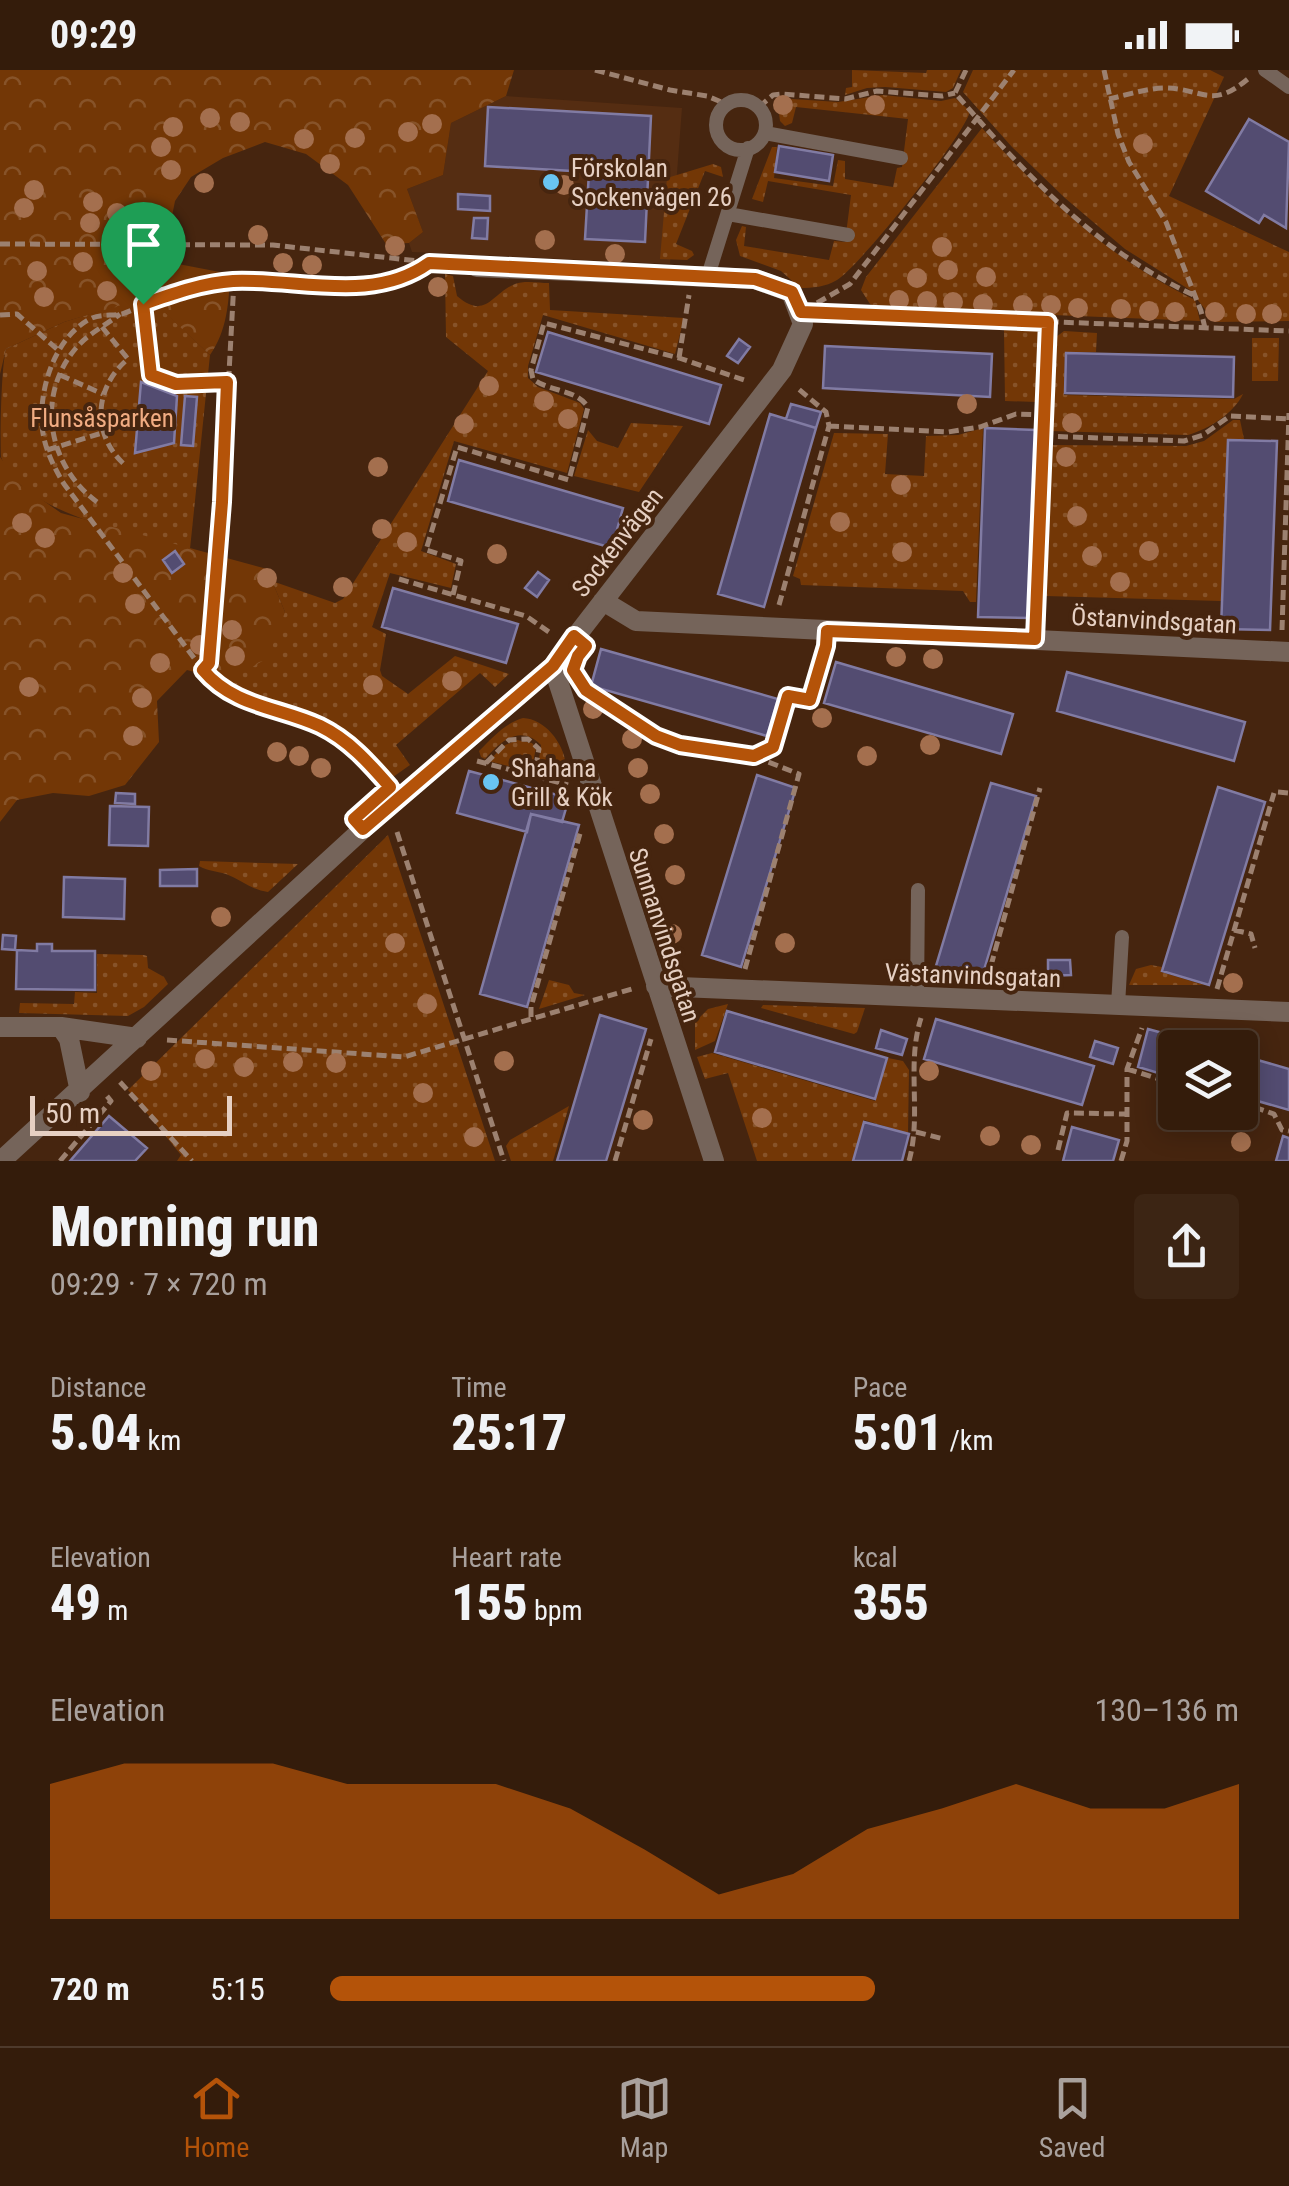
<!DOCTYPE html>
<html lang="en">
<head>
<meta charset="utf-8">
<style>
	:root { --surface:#341c0b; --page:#3c2514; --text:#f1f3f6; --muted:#a9a19d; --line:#4e3a2c; --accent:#b45309 }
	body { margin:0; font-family:"Roboto Condensed",sans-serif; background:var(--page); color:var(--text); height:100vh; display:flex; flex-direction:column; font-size:38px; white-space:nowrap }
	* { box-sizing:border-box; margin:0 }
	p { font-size:32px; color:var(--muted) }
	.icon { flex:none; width:55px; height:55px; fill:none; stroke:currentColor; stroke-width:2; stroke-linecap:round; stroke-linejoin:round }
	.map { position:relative; height:1091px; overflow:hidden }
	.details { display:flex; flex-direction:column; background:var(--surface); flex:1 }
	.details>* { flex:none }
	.buttons { position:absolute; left:1158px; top:960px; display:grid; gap:20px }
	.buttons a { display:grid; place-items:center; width:100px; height:100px; border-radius:10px; background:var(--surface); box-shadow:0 5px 25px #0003,0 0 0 2px var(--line); font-size:50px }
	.scale { position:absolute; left:30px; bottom:25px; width:202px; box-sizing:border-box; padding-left:10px; border:5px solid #e6d0c3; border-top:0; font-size:28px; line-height:35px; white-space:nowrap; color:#e6d0c3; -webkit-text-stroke:8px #46250f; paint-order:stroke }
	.pin { position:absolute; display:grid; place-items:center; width:85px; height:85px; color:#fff; margin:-102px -42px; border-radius:50% 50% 50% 0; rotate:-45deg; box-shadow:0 0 10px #0007 }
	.pin .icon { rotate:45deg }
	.round { display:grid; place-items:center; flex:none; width:105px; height:105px; border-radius:10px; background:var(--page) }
	.summary { display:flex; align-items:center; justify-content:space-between; height:170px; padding:0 50px }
	h1 { font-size:55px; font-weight:800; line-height:75px }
	.metrics { display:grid; grid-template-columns:repeat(3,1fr); gap:15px; height:170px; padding:10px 50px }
	.metrics div { display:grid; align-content:center }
	.metrics b { font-size:50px; font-weight:800 }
	.metrics small { font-size:28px; font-weight:400 }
	.metrics p { font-size:28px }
	.chart { height:280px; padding:20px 50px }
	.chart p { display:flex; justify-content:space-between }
	.chart svg { width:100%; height:180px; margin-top:10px; fill:var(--accent); opacity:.7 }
	ul { padding:0 50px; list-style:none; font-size:32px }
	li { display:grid; grid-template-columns:160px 120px 1fr; align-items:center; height:75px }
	li i { height:25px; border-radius:12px; background:var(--accent) }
	.status { display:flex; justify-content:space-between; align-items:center; height:70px; padding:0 50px; background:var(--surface); direction:ltr }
	.status svg { height:28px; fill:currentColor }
	.tab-bar { display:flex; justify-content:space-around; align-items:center; height:140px; border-top:2px solid var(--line); background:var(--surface); font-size:28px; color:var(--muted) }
	.tab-bar a { display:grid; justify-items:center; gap:5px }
	.tab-bar .on { color:var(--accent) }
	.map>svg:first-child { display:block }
	.built { fill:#552d12 }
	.grass { fill:url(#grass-dots) }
	.forest { fill:url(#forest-crowns) }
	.building { fill:#534c71; stroke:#817ba3; stroke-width:2.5 }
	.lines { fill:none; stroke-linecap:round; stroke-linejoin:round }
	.path { stroke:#9c8170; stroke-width:5; stroke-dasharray:10 5; stroke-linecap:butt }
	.lane { stroke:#75645a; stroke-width:14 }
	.street { stroke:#75645a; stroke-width:20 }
	.tree { fill:#a46f4e }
	.route-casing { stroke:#fff; stroke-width:20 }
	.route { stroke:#b45309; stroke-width:12 }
	.poi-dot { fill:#69c4f1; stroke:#46250f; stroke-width:4 }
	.labels { text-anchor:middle; stroke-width:8; stroke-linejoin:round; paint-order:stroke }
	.poi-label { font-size:25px; fill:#e6d0c3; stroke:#46250f; text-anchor:start }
	.park-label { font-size:25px; fill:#f1ac82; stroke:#46250f }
	.street-label { font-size:25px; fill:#e6d0c3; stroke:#46250f }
</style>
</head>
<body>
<div class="status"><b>09:29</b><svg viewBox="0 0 49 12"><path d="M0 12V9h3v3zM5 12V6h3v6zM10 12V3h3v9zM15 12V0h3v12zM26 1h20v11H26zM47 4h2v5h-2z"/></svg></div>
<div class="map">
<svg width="1289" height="1091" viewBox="0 0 1289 1091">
	<defs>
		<pattern id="grass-dots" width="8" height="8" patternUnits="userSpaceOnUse" patternTransform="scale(2.5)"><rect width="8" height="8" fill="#733706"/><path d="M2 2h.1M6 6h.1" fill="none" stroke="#875329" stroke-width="1.8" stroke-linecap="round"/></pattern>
		<pattern id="forest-crowns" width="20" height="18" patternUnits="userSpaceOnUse" patternTransform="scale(2.5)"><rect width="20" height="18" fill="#733706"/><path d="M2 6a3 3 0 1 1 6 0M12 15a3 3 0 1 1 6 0" fill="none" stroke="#875329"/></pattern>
	</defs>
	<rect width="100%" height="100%" fill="#46250f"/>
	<path class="built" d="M506 26 682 38 670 194 412 182 409 173 423 162 407 119 443 105 451 53Z"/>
	<path class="grass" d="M852 0 926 3 927 0H961L953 18 946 22 885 17 867 18 845 25 846 18 852 17Z
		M973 0H1210L1224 7 1169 126 1289 182V251L1215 252 1190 220 1125 179 1065 128 1012 77 963 22Z
		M883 25 941 31 955 28 970 41C966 64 859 197 837 210 826 217 812 218 800 218L781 201 740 186 736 170 742 156 746 157 744 176 829 190 834 171 845 172 851 125 768 111 763 132 752 129 772 77H777L774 108 833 116 838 90 845 91V109L893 117 897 98 902 97 908 49 796 37 792 53 785 56 780 51 777 28 838 32Z
		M982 58C1047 130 1107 187 1195 230L1200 251 878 238 870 234 861 220 866 207Z
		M713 94 721 97 723 107 705 101 676 174 692 181 694 185 687 190 660 189 667 108Z
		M445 204 453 206 457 226C486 251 492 223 515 214 525 210 539 213 549 213L550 240 684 248 675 284 543 245 528 296V308L538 317 580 333 584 339 567 403 454 371 421 481 456 494 451 518 390 503 372 557 386 564 380 600 382 606 408 624 455 586 509 604 495 617 480 603 396 675 410 695 393 707C372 695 358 669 333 655 300 638 247 640 223 610L227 611 285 542 272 511 335 533 343 529 488 301 446 267Z
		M148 226 210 285 190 479C137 464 22 445 1 387 0 370 1 298 6 279L64 252Z
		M1004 260 1041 261 1037 332 1005 331Z
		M1064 261 1097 263 1096 282H1065L1064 325 1234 329 1243 324C1234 343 1209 359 1188 365L1050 361 1047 357 1051 275 1052 270Z
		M1252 268H1279L1278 311H1252Z
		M1233 350H1240L1244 369H1227L1221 531 1046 526V551H1040L1048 375 1186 376 1204 371Z
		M631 353 683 356 639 422 574 406 588 360 597 371 618 378Z
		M983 358 976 532H970L963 521 801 515 800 509 793 506 834 363 888 364 885 404 924 406 926 366 958 365Z
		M523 648C550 649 573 686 564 710L537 704 541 675C520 654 501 671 485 689L481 687 479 681C492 668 505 653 523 648Z
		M517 670 532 673 536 678 531 702 489 691 503 676Z
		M388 765 495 1091H177L181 1085 128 1020Z
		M200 791 298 794 268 822C252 820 241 810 226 804 216 801 208 801 199 796Z
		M97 884 144 885 147 886 148 898 164 907 168 914 144 937 128 946 19 943 20 933 74 934 75 922 97 923Z
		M1151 895 1162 897 1161 902 1204 915H1129L1136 899Z
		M549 910 569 915 574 923 585 925 539 939Z
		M728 934 715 971 695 980V952L708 939Z
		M763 935 865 938 857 962 854 964 761 938Z
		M712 983 875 1031 888 988 903 991 909 1000 908 1063 864 1050 852 1091H757L728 1003 705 1009 697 987Z
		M569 1036 553 1091H511L506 1076 510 1070Z"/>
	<path class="forest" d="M0 0H514L506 26 451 53 443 105 407 119 423 162 409 173 386 174 348 115 306 84 265 72 223 88 191 107 175 131 169 161 163 174 173 193 230 204C229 232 227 261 210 285L148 227 64 252 6 279 0 304Z
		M0 387 21 415 61 443 267 499 285 542 268 588 227 611 187 600 157 631 159 672 125 715 89 726 53 723 17 730 0 752Z"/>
	<path class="building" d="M488 37 651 46 645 172 585 169 589 102 485 96Z
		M1249 49 1289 72 1286 158 1264 145 1259 153 1206 121Z
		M779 76 833 85 829 111 775 102Z
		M458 124 490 126V141L458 139Z
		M474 148H488L487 169 472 168Z
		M548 262 721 315 709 354 536 302Z
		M739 269 750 277 738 293 727 286Z
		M825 276 992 284 990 327 823 318Z
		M1066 283 1234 287 1233 327 1065 323Z
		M141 312 177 326 174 373 135 383Z
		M185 326 197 327 193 376 181 375Z
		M791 334 821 342 816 358 786 349Z
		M770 344 816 358 764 537 718 524Z
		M985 358 1036 360 1029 548 978 547Z
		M1228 370 1277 371 1270 560 1221 559Z
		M459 390 623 438 612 478 448 431Z
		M175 481 184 494 172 503 163 490Z
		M538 502 549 510 537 527 525 518Z
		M393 518 518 554 506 593 382 557Z
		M601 579 778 629 767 666 591 616Z
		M836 592 1013 644 1001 684 824 633Z
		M1067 602 1245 652 1234 691 1057 641Z
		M469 701 569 728 562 752 531 744 527 762 457 743Z
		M757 705 796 718 741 897 702 885Z
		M991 713 1036 726 981 910 936 896Z
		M1218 717 1265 732 1209 915 1162 901Z
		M116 723 135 724V734L115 733Z
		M110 736 149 737 148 776 109 775Z
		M531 744 579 755 527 937 480 924Z
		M197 799V816H160V800Z
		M64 807 125 809 124 849 63 847Z
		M3 865 16 866 15 880 2 879Z
		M37 874H52V881H95V920L16 919 17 880 37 881Z
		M1048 890H1070L1071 905 1048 906Z
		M727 941 887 988 875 1029 715 982Z
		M600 945 646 959 606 1091H557Z
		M936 949 1094 996 1082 1035 924 989Z
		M1148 959 1177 967 1213 978H1175V1008L1138 997Z
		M881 960 907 969 902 985 876 978Z
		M1095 971 1118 978 1113 994 1090 987Z
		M1240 985 1289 999V1040L1240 1026Z
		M109 1046 147 1078 135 1091H70Z
		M864 1052 909 1064 902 1091H853Z
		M1072 1057 1119 1070 1113 1091H1063Z
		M1283 1066 1289 1068V1091H1276Z"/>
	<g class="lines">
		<path class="path" d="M595 0 670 20 707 26 726 34
			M966 0 955 23C1024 103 1097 182 1196 226
			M1104 0 1118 64 1129 92 1166 152 1201 241 1205 258
			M1109 29C1127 25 1147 18 1165 18 1205 19 1211 40 1249 8
			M759 37 773 25 783 24 845 29 877 21 942 26 955 23
			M0 174 273 175 454 195
			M817 233 850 214 1014 0
			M143 235 151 305 176 314 226 313
			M824 243 1289 261
			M0 245 17 244 58 280
			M102 257 128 289C94 317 91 365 125 395
			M679 288 689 225
			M60 305 103 324
			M829 356 948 362 980 357 1016 344 1043 345
			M1043 366 1184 371 1203 365 1230 346 1289 349
			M47 380 102 363
			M97 432C48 396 35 326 76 278 89 263 105 256 120 244
			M399 509 526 546 549 562
			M453 525 461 491 426 480 457 377 569 410 588 337C576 319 550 322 533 309L531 300 544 253 679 288 744 310
			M779 535 829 356 826 342 796 317
			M1036 548 1048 252
			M1282 560 1289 343
			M203 600 64 414C53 396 44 377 42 356 39 318 55 266 92 248 102 244 112 246 122 244 134 240 146 233 158 229 183 220 208 215 234 211
			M585 620C631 651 664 674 720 681 742 685 753 686 773 677L788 626 810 630 823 584
			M477 691 568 715
			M486 693 509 670 528 669 539 679 534 706
			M385 712C366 690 347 670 321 657 280 637 234 638 203 600L209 593 222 432 234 211C296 214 376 232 429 193
			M1278 722 1289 723
			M397 762 504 1091
			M1234 860 1251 864 1255 878
			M745 899 799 704 753 686
			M987 910 1040 718
			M1217 919 1274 723
			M531 947V937L581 760
			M167 970 404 987 635 918
			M1127 999 1175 1014
			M120 1012 192 1091
			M1240 1032 1274 1044 1282 1060 1289 1061
			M916 1062 944 1069
			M1058 1080 1067 1043 1126 1044
			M60 1091 111 1031 106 1025
			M615 1091 651 969
			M909 1091C922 1044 906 995 921 948
			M1121 1091 1127 1071V999L1142 958"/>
		<path class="lane" d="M1265 0 1289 17
			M716 55a25 25 0 1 1 50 0a25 25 0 1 1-50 0Z
			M765 63 901 88
			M728 144 848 165
			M707 209 748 78
			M917 927 918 820
			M1118 935 1122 867"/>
		<path class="street" d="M603 531 636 551 1289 582
			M553 596 714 1091
			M656 916 1289 942
			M0 957H61L137 968
			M61 957 69 969 80 1022
			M1 1091 363 759 553 596 782 300 803 254 791 222 755 209 477 197"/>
	</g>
	<g class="tree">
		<circle cx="783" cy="35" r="10"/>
		<circle cx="875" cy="35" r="10"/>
		<circle cx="210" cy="48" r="10"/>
		<circle cx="240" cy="52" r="10"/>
		<circle cx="432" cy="54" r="10"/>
		<circle cx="173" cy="57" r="10"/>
		<circle cx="408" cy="62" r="10"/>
		<circle cx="355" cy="68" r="10"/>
		<circle cx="304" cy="69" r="10"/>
		<circle cx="1143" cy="74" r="10"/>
		<circle cx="161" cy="77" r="10"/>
		<circle cx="330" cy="94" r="10"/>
		<circle cx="171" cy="100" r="10"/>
		<circle cx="204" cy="113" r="10"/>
		<circle cx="564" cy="115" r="10"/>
		<circle cx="34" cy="120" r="10"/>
		<circle cx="93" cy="132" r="10"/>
		<circle cx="24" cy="138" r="10"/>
		<circle cx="117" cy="143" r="10"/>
		<circle cx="90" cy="153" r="10"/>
		<circle cx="145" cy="165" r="10"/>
		<circle cx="258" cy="165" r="10"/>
		<circle cx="545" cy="170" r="10"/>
		<circle cx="395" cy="176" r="10"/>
		<circle cx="942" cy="177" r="10"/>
		<circle cx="615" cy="184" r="10"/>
		<circle cx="83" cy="192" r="10"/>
		<circle cx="124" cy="192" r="10"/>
		<circle cx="283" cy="193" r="10"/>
		<circle cx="312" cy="195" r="10"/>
		<circle cx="948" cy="200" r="10"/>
		<circle cx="37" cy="201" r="10"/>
		<circle cx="986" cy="207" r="10"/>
		<circle cx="917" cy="208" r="10"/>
		<circle cx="438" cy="217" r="10"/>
		<circle cx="107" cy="221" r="10"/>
		<circle cx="44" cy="227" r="10"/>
		<circle cx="899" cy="230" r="10"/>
		<circle cx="927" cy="231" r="10"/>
		<circle cx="953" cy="232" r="10"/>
		<circle cx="983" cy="234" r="10"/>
		<circle cx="1023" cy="235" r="10"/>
		<circle cx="1051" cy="235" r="10"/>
		<circle cx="1078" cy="238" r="10"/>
		<circle cx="1121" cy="239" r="10"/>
		<circle cx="1149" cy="241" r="10"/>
		<circle cx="1175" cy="242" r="10"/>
		<circle cx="1215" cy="242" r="10"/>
		<circle cx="1246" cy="244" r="10"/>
		<circle cx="1272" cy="244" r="10"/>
		<circle cx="489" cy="316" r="10"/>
		<circle cx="544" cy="331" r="10"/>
		<circle cx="967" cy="334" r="10"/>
		<circle cx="568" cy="349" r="10"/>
		<circle cx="1072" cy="353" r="10"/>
		<circle cx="464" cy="354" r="10"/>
		<circle cx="1066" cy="387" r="10"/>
		<circle cx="378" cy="397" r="10"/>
		<circle cx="901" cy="415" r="10"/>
		<circle cx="1077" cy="446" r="10"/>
		<circle cx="840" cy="452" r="10"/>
		<circle cx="22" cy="453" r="10"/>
		<circle cx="382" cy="459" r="10"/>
		<circle cx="45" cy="468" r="10"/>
		<circle cx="407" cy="472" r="10"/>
		<circle cx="1149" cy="481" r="10"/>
		<circle cx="902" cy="482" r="10"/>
		<circle cx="497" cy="484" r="10"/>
		<circle cx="1092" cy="486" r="10"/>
		<circle cx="123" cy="503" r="10"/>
		<circle cx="267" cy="508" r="10"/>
		<circle cx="1120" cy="512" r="10"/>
		<circle cx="343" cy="517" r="10"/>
		<circle cx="135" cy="534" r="10"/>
		<circle cx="232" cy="560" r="10"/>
		<circle cx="200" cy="575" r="10"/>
		<circle cx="235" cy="586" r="10"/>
		<circle cx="896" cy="587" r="10"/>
		<circle cx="933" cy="589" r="10"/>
		<circle cx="160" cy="593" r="10"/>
		<circle cx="452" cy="611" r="10"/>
		<circle cx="373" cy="615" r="10"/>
		<circle cx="29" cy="617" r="10"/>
		<circle cx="142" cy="628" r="10"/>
		<circle cx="593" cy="639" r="10"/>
		<circle cx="822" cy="648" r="10"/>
		<circle cx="133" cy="666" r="10"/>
		<circle cx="632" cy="669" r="10"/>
		<circle cx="930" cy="675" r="10"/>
		<circle cx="277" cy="682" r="10"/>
		<circle cx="299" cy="686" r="10"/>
		<circle cx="867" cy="686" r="10"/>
		<circle cx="321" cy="698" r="10"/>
		<circle cx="638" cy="698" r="10"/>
		<circle cx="650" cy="724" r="10"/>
		<circle cx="664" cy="764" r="10"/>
		<circle cx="675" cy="805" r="10"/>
		<circle cx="221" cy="847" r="10"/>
		<circle cx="672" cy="864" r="10"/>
		<circle cx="395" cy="873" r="10"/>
		<circle cx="785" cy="873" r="10"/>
		<circle cx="1233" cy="913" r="10"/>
		<circle cx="427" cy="934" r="10"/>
		<circle cx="205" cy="989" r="10"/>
		<circle cx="504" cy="991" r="10"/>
		<circle cx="293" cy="992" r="10"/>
		<circle cx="336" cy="993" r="10"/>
		<circle cx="244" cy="997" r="10"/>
		<circle cx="151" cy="1001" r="10"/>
		<circle cx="929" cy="1001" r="10"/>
		<circle cx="423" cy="1023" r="10"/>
		<circle cx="762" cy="1048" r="10"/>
		<circle cx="643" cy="1050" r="10"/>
		<circle cx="990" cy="1066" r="10"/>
		<circle cx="474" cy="1067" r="10"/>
		<circle cx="1241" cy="1072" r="10"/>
		<circle cx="1031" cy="1075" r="10"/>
	</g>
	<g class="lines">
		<g class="route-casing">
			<path id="route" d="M429 193 755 209 792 222 801 242 1048 252 1035 569 827 561 826 576 810 630 788 626 773 677 754 686 680 675 656 666 586 620 573 600 578 586 586 576 574 566 553 596 363 759 354 749 390 717C369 693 349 670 320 656 279 637 234 637 203 600L209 593 222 432 227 312 176 314 151 305 143 234C172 224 202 213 233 211 298 208 372 234 429 193Z"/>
		</g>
		<use href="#route" class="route"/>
	</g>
	<g class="poi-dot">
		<circle cx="551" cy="112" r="10"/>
		<circle cx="491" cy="712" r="10"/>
	</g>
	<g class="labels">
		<g class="poi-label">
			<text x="571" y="107">Förskolan<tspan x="571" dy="29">Sockenvägen 26</tspan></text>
			<text x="511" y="707">Shahana<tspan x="511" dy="29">Grill &amp; Kök</tspan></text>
		</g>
		<g class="park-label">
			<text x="102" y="357">Flunsåsparken</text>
		</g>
		<g class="street-label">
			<text transform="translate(617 472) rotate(-52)" y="9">Sockenvägen</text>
			<text transform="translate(1154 550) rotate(3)" y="9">Östanvindsgatan</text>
			<text transform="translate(665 865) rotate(72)" y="9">Sunnanvindsgatan</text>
			<text transform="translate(973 905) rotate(2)" y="9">Västanvindsgatan</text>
		</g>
	</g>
</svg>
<div class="buttons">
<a><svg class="icon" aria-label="layers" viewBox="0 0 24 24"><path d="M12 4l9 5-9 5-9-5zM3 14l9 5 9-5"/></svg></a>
</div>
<div class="scale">50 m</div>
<div class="pin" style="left:143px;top:234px;background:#1e9e55"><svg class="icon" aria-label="arrive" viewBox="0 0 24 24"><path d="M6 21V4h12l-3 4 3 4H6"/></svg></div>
</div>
<section class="details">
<div class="summary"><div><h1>Morning run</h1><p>09:29 · 7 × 720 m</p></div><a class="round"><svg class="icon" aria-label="share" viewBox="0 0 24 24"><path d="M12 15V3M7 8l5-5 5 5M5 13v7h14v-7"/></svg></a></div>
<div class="metrics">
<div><p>Distance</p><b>5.04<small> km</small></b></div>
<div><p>Time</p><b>25:17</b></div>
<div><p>Pace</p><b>5:01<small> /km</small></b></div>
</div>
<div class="metrics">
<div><p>Elevation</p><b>49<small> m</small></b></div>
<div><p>Heart rate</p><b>155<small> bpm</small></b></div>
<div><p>kcal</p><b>355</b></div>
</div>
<div class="chart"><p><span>Elevation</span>130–136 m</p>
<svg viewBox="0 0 160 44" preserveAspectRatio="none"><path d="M0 44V11L10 6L20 6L30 6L40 11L50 11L60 11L70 17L80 27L90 38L100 33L110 22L120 17L130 11L140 17L150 17L160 11V44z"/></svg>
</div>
<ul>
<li><b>720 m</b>5:15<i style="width:60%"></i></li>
</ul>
</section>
<nav class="tab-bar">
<a class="on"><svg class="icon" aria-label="home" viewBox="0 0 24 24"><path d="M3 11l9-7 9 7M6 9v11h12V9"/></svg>Home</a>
<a><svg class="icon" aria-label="map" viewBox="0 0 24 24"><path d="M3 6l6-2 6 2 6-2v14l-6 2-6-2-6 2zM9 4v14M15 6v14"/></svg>Map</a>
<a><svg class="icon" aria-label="saved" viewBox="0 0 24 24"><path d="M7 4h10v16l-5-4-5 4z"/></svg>Saved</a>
</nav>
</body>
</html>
